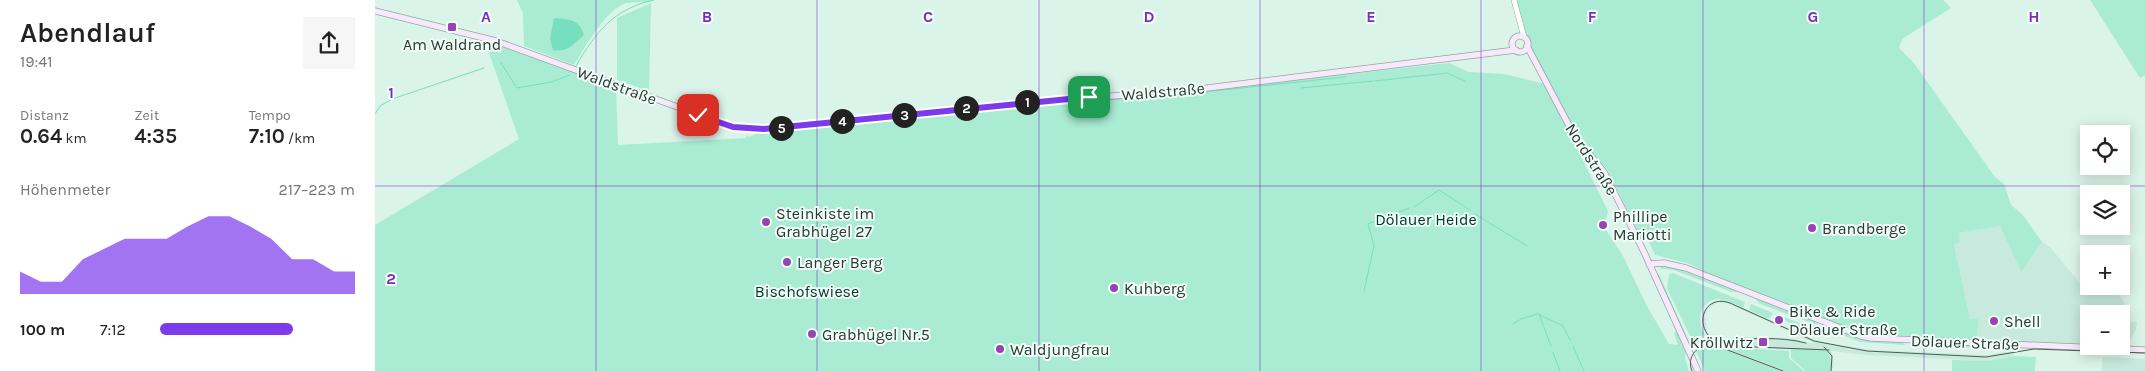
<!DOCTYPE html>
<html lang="de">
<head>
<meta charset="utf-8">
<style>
	:root { --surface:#fff; --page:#f6f6f6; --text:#222; --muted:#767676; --accent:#7c3aed }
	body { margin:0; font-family:Karla,sans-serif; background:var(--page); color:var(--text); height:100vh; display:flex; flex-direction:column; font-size:19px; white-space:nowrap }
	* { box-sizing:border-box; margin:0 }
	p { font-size:16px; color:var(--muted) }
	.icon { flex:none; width:28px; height:28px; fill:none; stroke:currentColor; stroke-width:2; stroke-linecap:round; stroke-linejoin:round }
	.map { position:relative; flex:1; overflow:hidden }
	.side { display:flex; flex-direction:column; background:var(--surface); width:375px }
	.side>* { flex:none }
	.controls { position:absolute; left:1705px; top:125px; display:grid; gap:10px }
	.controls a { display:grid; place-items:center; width:50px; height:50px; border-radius:0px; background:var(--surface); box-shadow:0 2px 12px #0003; font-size:25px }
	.pin { position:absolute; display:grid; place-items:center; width:42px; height:42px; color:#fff; margin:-21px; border-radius:10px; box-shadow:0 2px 8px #0006 }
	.km { position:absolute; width:25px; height:25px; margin:-12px; border-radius:50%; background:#222; color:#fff; font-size:14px; line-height:25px; text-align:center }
	.round { display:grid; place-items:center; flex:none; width:52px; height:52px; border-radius:0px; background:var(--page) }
	.head { display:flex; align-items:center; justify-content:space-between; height:85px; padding:0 20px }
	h1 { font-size:28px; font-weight:600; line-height:38px }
	.stats { display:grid; grid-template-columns:repeat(3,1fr); gap:8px; height:85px; padding:5px 20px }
	.stats div { display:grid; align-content:center }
	.stats b { font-size:21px; font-weight:600 }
	.stats small { font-size:14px; font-weight:400 }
	.stats p { font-size:14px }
	.chart { height:140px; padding:10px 20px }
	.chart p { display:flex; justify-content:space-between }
	.chart svg { width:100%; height:90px; margin-top:5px; fill:var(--accent); opacity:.7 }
	ul { padding:0 20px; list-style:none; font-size:16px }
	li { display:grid; grid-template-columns:80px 60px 1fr; align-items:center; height:38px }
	li i { height:12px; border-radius:6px; background:var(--accent) }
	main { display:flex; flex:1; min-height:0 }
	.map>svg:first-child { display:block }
	.built { fill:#c8e9dd; fill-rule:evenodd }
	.green { fill:#a9ebd3 }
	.water { fill:#77dfbd }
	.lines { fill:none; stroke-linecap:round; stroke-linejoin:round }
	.stream { stroke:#77dfbd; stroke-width:1 }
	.tertiary-casing { stroke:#91a89f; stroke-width:6 }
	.secondary-casing { stroke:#91a89f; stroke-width:7 }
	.tertiary { stroke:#fff; stroke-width:5 }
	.secondary { stroke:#f7e9fb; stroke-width:5.5 }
	.tram { stroke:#4f5c56; stroke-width:1 }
	.route-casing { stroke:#fff; stroke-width:10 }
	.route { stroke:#7c3aed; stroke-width:6 }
	.grid { fill:none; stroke:#7b2cbf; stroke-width:1; stroke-opacity:0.55 }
	.poi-dot { fill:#9744b2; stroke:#f0fef9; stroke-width:2 }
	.labels { text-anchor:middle; stroke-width:4; stroke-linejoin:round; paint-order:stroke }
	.poi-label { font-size:16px; fill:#2d3733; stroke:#f0fef9; text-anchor:start }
	.street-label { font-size:16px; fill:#2d3733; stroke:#f0fef9 }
	.park-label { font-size:16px; fill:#033528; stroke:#f0fef9 }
	.grid-label { font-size:16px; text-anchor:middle; font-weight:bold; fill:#7b2cbf; stroke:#f0fef9; stroke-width:4; stroke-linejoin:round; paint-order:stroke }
</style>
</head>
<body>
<main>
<section class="side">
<div class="head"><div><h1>Abendlauf</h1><p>19:41</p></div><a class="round"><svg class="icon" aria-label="share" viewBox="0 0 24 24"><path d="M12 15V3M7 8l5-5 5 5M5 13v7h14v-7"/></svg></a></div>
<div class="stats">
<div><p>Distanz</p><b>0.64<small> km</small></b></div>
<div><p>Zeit</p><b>4:35</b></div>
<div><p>Tempo</p><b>7:10<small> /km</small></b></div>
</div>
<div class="chart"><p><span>Höhenmeter</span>217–223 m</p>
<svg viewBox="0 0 160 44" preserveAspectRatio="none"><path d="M0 44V33L10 38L20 38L30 27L40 22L50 17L60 17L70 17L80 11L90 6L100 6L110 11L120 17L130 27L140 27L150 33L160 33V44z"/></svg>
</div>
<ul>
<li><b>100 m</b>7:12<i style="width:68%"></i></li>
</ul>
</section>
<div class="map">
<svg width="1770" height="371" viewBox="0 0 1770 371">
	<rect width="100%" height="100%" fill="#dbf4ea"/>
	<path class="built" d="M1625 226 1646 272 1667 242 1675 247 1709 288 1718 290 1726 286H1738L1749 303 1748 321 1762 322 1761 330 1752 344V348L1602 341 1603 319H1595L1579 243 1583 233ZM1714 314H1746V346H1714Z
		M1348 299 1447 343 1497 350 1613 355 1636 351 1639 356 1613 361 1494 355 1456 351 1459 363 1457 371H1455L1457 361 1452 351 1349 347 1412 371H1405L1341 347 1332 346 1321 351 1322 348 1330 344H1341L1336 341 1324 342 1318 346 1317 343 1324 340 1334 339 1328 328V313L1337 302ZM1342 302 1352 303 1440 343H1431L1421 339 1366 337 1338 339 1332 332 1330 315 1333 309Z
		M1727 357 1770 359V371H1727Z"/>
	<path class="green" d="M142 0H279C270 4 261 1 252 3 232 7 209 49 199 65L149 46 148 13Z
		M1139 0H1568L1576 8 1527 39 1524 48 1538 62 1620 177 1629 184 1636 205 1648 215 1667 242 1646 272 1625 226 1583 233 1585 242 1579 244 1595 319H1603L1602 339 1533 340 1496 338 1374 292 1312 263 1280 255 1273 240 1265 237 1232 169 1203 138 1155 50Z
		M1715 0H1770V75L1765 78Z
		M276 3 274 91 242 80V18Z
		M120 44 241 87 243 145 371 138 372 135 374 137 387 131 647 104 808 92 1074 63 1094 72 1129 74 1170 84 1233 211 1229 227 1248 256 1272 306 1294 344 1303 345 1299 334 1301 330 1311 352 1310 358 1314 371H0V225L144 139 113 50Z
		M1294 266 1366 292H1356L1299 270 1286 269 1285 267Z
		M1298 273 1370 302 1368 308C1361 304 1353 300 1345 299 1324 299 1321 322 1330 335L1316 338 1292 288 1294 274Z
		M1284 274 1316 346 1314 348 1282 275Z
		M1379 297 1441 321 1442 325 1385 304Z
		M1376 304 1398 313 1394 319 1374 310Z
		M1401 314 1438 328 1426 330 1414 326 1413 322 1400 316Z
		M1450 326 1497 340 1528 342 1530 345 1485 342 1447 327Z
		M1538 343H1540L1611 346 1610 348 1537 345Z
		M1332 346 1349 349 1405 371H1330L1321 351Z
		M1348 347 1414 351V358L1429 371H1412Z
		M1416 349 1452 351 1457 361 1455 371H1431L1416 358Z
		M1640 356 1661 357 1660 371H1577V360L1613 361Z"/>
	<path class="water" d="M179 18C194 20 204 18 209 35 199 44 192 53 178 50L175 39Z"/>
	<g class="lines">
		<path class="stream" d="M126 63 142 88 176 82 195 75
			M201 66C221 32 238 9 279 0
			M1000 81 1072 73 1090 81
			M926 88 998 81
			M810 94 970 77
			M765 98 808 95
			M716 101 761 98
			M653 106 712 102
			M0 114 5 106 17 99 109 68
			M391 133 647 107
			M1039 207 1064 190 1095 210
			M1100 214 1152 246
			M1007 219 1034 208
			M989 291 999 246 993 224 1003 220
			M1164 314 1176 346
			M1138 324 1146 319 1163 314 1188 326 1195 340
			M1198 346 1209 371
			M1178 352 1185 371"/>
		<g class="tertiary-casing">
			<path id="tertiary" d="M1139 0 1149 37"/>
		</g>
		<g class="secondary-casing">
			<path id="secondary" d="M0 11 121 41 352 125 376 129 405 128 651 102 808 91 1141 50
				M1137 44a8 8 0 1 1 16 0a8 8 0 1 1-16 0Z
				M1152 46 1199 135 1229 172 1269 252 1323 371
				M1274 264 1289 263 1311 268 1486 336 1496 338 1770 350"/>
		</g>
		<use href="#tertiary" class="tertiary"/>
		<use href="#secondary" class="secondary"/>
		<path class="tram" d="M1348 340C1376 339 1404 336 1431 343
			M1352 346C1315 338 1324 292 1355 303L1439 341 1492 351 1611 357 1659 349 1770 353
			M1449 347 1457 356 1456 371
			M1350 349 1408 371
			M1317 371C1312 359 1319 349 1330 345L1454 350"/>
	</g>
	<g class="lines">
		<g class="route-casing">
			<path id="route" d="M323 115 358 127 389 129 714 97"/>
		</g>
		<use href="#route" class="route"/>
	</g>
	<path class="grid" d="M221 0V371M442 0V371M664 0V371M885 0V371M1106 0V371M1328 0V371M1549 0V371M0 186H1770"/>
	<g class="poi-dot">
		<rect x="72" y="22" width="10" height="10" rx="2.5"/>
		<circle cx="391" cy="222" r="5"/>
		<circle cx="1228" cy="225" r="5"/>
		<circle cx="1437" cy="228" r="5"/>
		<circle cx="412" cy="262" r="5"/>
		<circle cx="739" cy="288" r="5"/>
		<circle cx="1404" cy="320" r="5"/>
		<circle cx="1619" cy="321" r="5"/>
		<circle cx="437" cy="334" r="5"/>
		<rect x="1383" y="337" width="10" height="10" rx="2.5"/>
		<circle cx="625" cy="349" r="5"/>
	</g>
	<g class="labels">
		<g class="poi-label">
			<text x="77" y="50" text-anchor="middle">Am Waldrand</text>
			<text x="401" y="219">Steinkiste im<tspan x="401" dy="18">Grabhügel 27</tspan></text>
			<text x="1238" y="222">Phillipe<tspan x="1238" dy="18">Mariotti</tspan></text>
			<text x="1447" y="234">Brandberge</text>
			<text x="422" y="268">Langer Berg</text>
			<text x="749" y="294">Kuhberg</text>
			<text x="1414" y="317">Bike &amp; Ride<tspan x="1414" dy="18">Dölauer Straße</tspan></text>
			<text x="1629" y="327">Shell</text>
			<text x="447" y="340">Grabhügel Nr.5</text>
			<text x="1378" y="348" text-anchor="end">Kröllwitz</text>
			<text x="635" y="355">Waldjungfrau</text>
		</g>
		<g class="street-label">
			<text transform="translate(242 85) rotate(20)" y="6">Waldstraße</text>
			<text transform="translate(788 91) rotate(-5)" y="6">Waldstraße</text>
			<text transform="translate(1217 159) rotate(57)" y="6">Nordstraße</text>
			<text transform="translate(1590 342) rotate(2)" y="6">Dölauer Straße</text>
		</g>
		<g class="park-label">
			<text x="1051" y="225">Dölauer Heide</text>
			<text x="432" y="297">Bischofswiese</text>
		</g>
	</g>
	<g class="grid-label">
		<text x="111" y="22">A</text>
		<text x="332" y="22">B</text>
		<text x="553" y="22">C</text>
		<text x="774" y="22">D</text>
		<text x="996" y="22">E</text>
		<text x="1217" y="22">F</text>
		<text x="1438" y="22">G</text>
		<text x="1659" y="22">H</text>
		<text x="16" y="98">1</text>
		<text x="16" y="284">2</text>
	</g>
</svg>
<div class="controls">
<a><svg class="icon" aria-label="locate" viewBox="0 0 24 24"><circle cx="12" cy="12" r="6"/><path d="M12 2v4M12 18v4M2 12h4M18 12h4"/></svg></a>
<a><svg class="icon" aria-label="layers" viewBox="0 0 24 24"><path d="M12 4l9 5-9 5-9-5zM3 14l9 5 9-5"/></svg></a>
<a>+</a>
<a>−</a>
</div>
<div class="pin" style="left:714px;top:97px;background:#1e9e55"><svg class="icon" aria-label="arrive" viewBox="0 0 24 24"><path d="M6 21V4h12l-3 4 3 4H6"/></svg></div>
<div class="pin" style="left:323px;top:115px;background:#d93025"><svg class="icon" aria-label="check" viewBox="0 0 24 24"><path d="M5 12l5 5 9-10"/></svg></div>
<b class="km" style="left:652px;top:102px">1</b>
<b class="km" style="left:591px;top:108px">2</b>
<b class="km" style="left:529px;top:115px">3</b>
<b class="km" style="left:467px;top:121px">4</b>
<b class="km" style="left:406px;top:128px">5</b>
</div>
</main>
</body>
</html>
